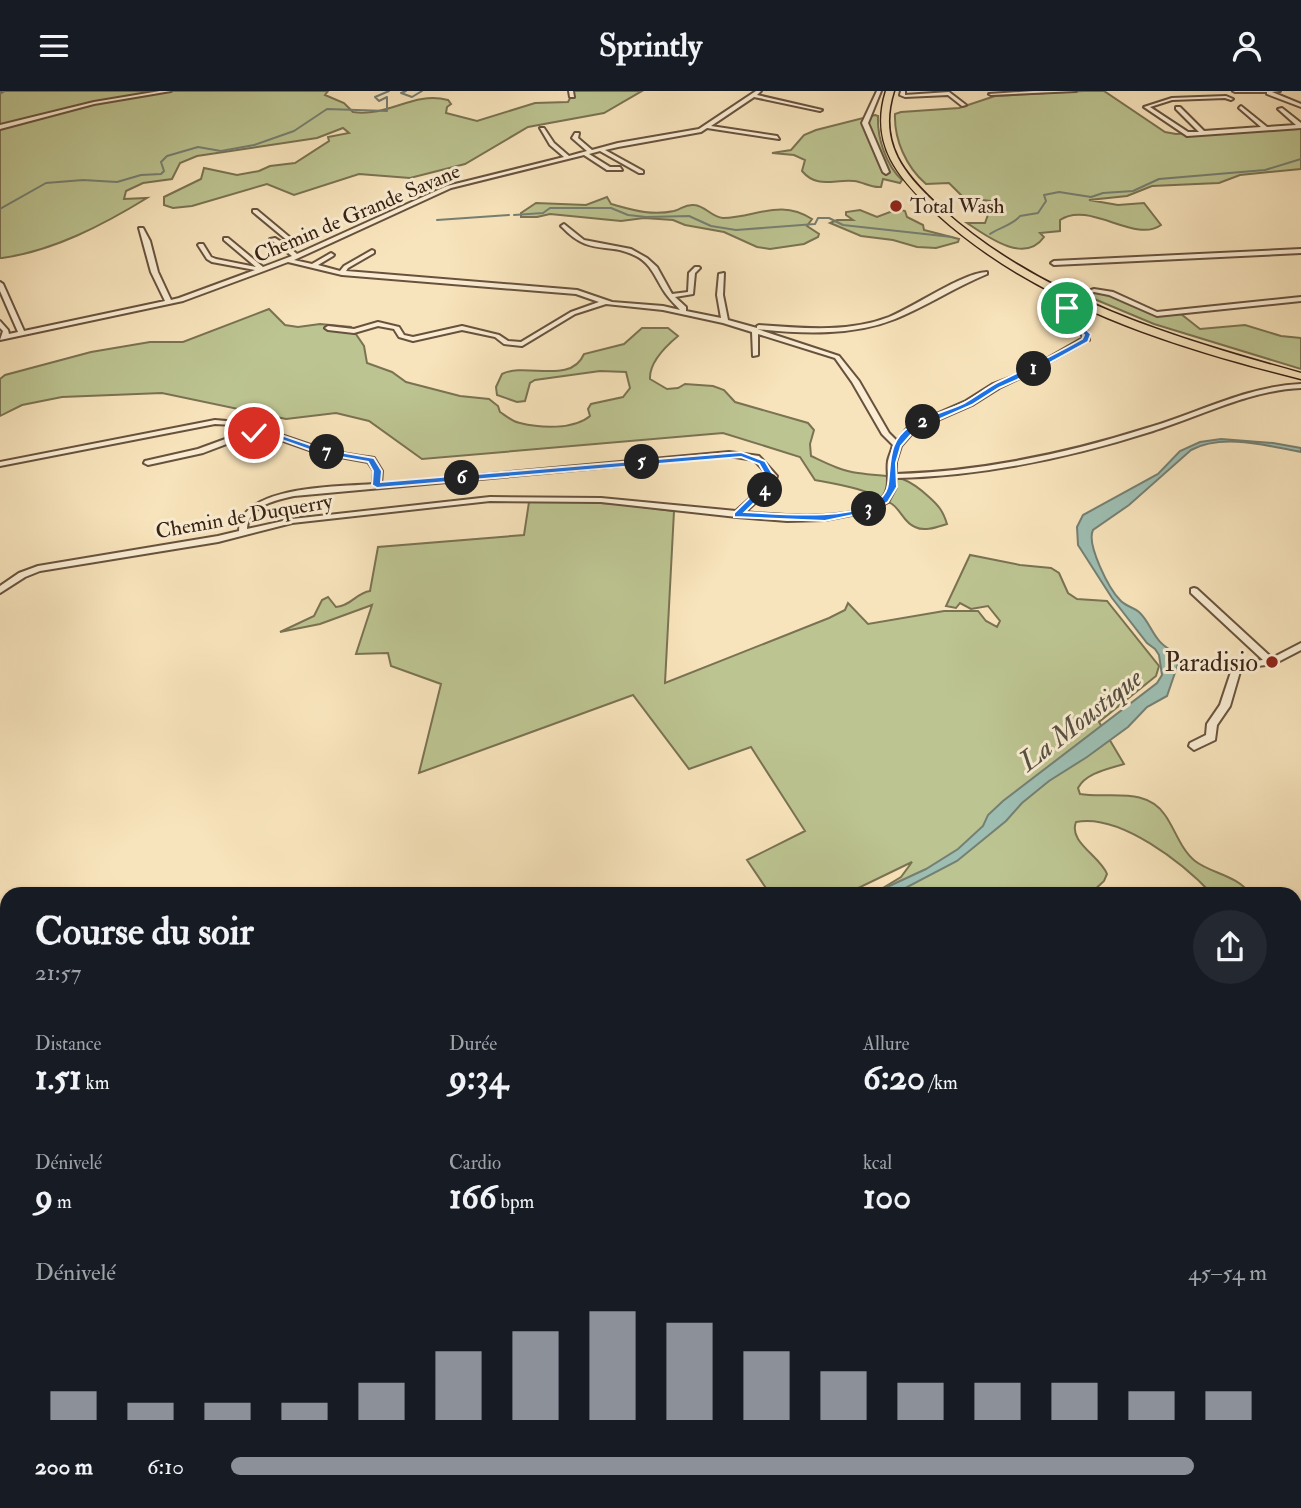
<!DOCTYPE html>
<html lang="fr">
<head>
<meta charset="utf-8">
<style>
	:root { --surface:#171b24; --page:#242831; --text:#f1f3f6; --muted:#9ea1a6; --accent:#8c9099 }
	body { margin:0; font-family:"IM FELL Double Pica",serif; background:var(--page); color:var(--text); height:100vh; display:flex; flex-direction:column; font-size:26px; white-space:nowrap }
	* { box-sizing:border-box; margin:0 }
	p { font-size:23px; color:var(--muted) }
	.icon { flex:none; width:38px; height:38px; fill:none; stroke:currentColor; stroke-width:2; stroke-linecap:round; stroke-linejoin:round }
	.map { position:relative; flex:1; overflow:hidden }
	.details { position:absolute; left:0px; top:796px; width:1302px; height:621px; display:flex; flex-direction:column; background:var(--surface); border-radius:21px 21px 0 0; box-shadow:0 2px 5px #0004 }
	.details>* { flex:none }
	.pin { position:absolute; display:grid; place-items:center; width:60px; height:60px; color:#fff; margin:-30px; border:4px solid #fff; border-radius:50%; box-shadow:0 2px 7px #0007 }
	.km { position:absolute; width:35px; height:35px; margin:-18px; border-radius:50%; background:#222; color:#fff; font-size:19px; line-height:35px; text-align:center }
	.round { display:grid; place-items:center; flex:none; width:74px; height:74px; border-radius:37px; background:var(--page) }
	.headline { display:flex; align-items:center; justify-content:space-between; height:119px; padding:0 35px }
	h1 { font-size:38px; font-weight:700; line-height:52px }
	.figures { display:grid; grid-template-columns:repeat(3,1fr); gap:10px; height:119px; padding:7px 35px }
	.figures div { display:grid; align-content:center }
	.figures b { font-size:35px; font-weight:700 }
	.figures small { font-size:19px; font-weight:400 }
	.figures p { font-size:19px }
	.chart { height:196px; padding:14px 35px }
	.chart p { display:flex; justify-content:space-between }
	.chart svg { width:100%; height:126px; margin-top:7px; stroke:var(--accent); stroke-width:6 }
	ul { padding:0 35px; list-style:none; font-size:23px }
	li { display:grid; grid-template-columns:112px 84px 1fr; align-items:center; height:52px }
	li i { height:18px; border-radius:9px; background:var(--accent) }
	header { display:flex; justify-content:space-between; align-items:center; height:91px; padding:0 35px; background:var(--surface); font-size:32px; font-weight:700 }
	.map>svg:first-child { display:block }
	.green { fill:#bcc491; stroke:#7a7252; stroke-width:2 }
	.water { fill:#9dbeb2; stroke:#757f73; stroke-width:2 }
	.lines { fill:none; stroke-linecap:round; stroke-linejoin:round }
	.stream { stroke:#757f73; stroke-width:2 }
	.minor-casing { stroke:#68523e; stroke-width:4 }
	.highway-casing { stroke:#382114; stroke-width:3 }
	.minor { fill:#faedd3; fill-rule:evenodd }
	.highway { fill:#f8e4bc; fill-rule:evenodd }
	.minor-bridge-casing { stroke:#68523e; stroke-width:10; stroke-linecap:butt }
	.minor-bridge { stroke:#faedd3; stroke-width:7 }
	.route { fill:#1a73e8; stroke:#fff; stroke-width:2 }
	.poi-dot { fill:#8f2418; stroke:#faedd3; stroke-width:2.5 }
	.labels { text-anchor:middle; stroke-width:6; stroke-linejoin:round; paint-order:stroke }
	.far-poi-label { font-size:21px; fill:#382114; stroke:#faedd3; text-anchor:start }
	.far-street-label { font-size:21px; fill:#382114; stroke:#faedd3 }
	.poi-label { font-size:26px; fill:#382114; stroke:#faedd3; text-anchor:end }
	.water-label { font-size:28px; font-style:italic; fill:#565043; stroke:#faedd3 }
</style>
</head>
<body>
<header><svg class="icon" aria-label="menu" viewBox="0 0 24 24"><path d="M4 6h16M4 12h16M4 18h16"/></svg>Sprintly<svg class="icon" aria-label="person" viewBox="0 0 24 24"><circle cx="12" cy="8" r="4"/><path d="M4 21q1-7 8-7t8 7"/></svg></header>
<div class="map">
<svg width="1301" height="1417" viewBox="0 0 1301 1417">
	<rect width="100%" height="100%" fill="#f8e4bc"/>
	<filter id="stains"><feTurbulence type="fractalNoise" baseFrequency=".00286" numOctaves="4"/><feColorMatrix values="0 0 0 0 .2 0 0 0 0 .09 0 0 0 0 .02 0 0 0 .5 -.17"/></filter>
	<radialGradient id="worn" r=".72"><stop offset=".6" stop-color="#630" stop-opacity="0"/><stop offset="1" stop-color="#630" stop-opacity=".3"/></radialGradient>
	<path class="green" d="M0 0H328L325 4 344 12 353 21C390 26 412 0 448 9L451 13 447 16 446 22 477 30 535 12 568 11 574 0H642L604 22 528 36 465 73 410 87 359 83 294 104 267 93 192 115 173 117 164 114V106L201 88 204 77 237 84 259 80 270 75 295 72 329 50 328 46 349 42 343 37 317 47 197 65 180 72 172 88 143 92 126 100 124 108 147 107C103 134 53 160 2 167H0Z
		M1084 0H1104L1165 41 1176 43 1301 35V78L1240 84 1219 92 1152 95 1127 105 1089 109 1118 114 1144 112 1161 134C1135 153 1089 109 1060 129V140L1040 142 1044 146C1025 173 989 147 967 132H985L990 118 982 112 1000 111 964 107 949 92 926 93C906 76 894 48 895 23L901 21 959 17 995 5Z
		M875 24 878 25C877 47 886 74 902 89L900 92 883 88 881 96C870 97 864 91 854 90 834 88 817 98 802 80L805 69 794 64 772 62 791 59 804 44 816 39Z
		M607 106 611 113C633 119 651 125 674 120 682 118 685 113 694 114 706 115 711 126 723 127 755 127 780 107 812 128L807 135 819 143 818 146 804 153 770 158 757 156 724 141 685 134 673 129 644 127 621 130 550 123 537 126H521V122L536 112 586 114Z
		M898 118 905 120 907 126 923 134 924 139 959 148 958 151 936 157 917 156 893 149 861 145 830 132 837 129H853L846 124V121L860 119 877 126Z
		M1094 200H1102L1154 224 1181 223 1200 238 1245 234 1281 245 1301 247V278L1154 233 1087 205Z
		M269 218 285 234 298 236 320 233 351 236 364 255 367 272 392 281 406 291 460 305 489 308 498 315 500 321C506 325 513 331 520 332 540 337 574 339 590 325L588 318 591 313 623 306 630 297 626 281 600 280 535 289 530 292 525 310 517 311 497 304 496 296 502 283C526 271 571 294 584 263L624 253 642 237H668L678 245C666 255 649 271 650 288L667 298 678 297 685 293 713 295 724 299 735 311 808 332 814 339 810 353 811 365C826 372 841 380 858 382 892 387 901 380 929 406 939 415 943 420 947 433 937 436 925 441 915 436 904 432 901 419 892 413 868 398 842 394 815 389L800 366 723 342 422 368 369 330 336 322 286 328 162 302 62 306 22 314 0 325V288L5 284 91 261 150 251H183Z
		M565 410 618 413 674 420 665 592 829 527 845 519 848 512 868 533 944 520H978L986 530 997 536 1000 530 988 515 971 518 960 512 956 517 946 515 970 464 1020 474 1051 477 1059 482 1068 502 1077 508 1107 510 1159 575 1156 585 1099 631 1124 673C1108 678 1086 682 1078 697L1080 703C1108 708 1146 695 1165 724 1175 738 1181 759 1195 770 1212 783 1237 784 1250 803H1212C1184 773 1120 722 1076 731 1068 751 1100 765 1107 783L1104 790 1090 803H873L901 786 912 771 846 803H770L747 769 805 740 751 656 689 678 633 604 419 682 441 593 391 575 388 562 356 563 372 514 320 533 280 541 314 525 322 509 328 506 336 516C351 515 356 502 370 500L378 456 524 444 529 411Z
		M1301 940V1149L1295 1147V941Z"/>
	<path class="water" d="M1221 348 1273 352 1301 357V361C1268 355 1223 342 1191 359L1129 414 1093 439C1086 453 1109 498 1120 509 1125 515 1133 516 1139 521 1153 534 1152 551 1175 561L1178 573 1167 605 1147 616 1128 636 1087 666 1049 690 1022 712 1006 730 957 770 894 803H872L926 778 958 758 983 735 988 724 1003 710 1157 592 1162 584 1159 564 1155 558 1147 552 1112 507 1078 454 1077 436 1083 424 1158 383 1180 360 1200 351Z"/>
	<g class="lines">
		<path class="stream" d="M406 0 401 2 412 6 422 0
			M0 3 5 0
			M0 118 46 92 83 89 117 91 141 84 161 83 164 80 161 71 167 65 198 56 221 60 254 54 294 40 327 18 387 20V6L379 10 375 6 389 0
			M514 124 543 122 550 117H611L628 124 646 126 689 125 711 135 736 139 815 133 818 127H829L843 134 952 146
			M437 129 509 124
			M990 143C1000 136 1013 134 1020 125L1038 122 1046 110 1044 104 1059 101 1091 106 1103 102 1133 100 1159 88 1265 79 1301 68"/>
		<g class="minor-casing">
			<path id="minor" d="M160 0H171L94 13 0 38V34L94 11Z
				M569 0H573L574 6H570Z
				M756 0H761L757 4 822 19 820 20 754 6 711 35 777 45 779 48 707 37 701 41 618 56 605 59 643 80V82H639L600 60 589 63 610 76H620L622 79H607L584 64 451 97 294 169 312 173 331 162 334 164 333 165 318 174 340 180 344 175 372 159 374 160V162L348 177 346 180 577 199 612 211 663 215 680 219C676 214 670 209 666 203 656 189 652 173 636 165 607 150 590 166 562 136L561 135 564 133 584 149 631 158 647 167 657 176 672 203 688 201 689 182 695 176H699L700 177 695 182 693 203 675 206 686 216V220L721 227 717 204 719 183 724 182 723 204 728 229 757 237V235L759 234C802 237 847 242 889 226 916 215 962 182 987 181V183C955 196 927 215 895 228 853 245 802 243 757 238L839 265 859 290 889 342 897 350 909 335 966 310 993 293 1024 281 1083 247C1080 235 1064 229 1065 216L1069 211H1073L1074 212 1070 217C1074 230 1090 236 1089 249L1028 283 999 297 972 314 915 339 901 355 896 371V383C983 380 1065 363 1147 337 1198 322 1248 295 1301 293V297C1250 299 1201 325 1153 340 1068 367 984 385 896 387V396L888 411 872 420 825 429 787 430 737 426 601 411 490 410 292 432 218 451 40 480 25 486 0 502V495L19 482 38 475 218 445 239 440C239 394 340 396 373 393L374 380 368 371 318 362 258 341 203 362 148 374 144 372 145 370 198 358 250 339 234 334 215 333 0 375V371L215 329C252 331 285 346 320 357 337 363 356 364 374 367L382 380 381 393 729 361 759 365 777 385 774 395 745 421C776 424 860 432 882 407 892 396 886 382 888 370 889 365 892 359 893 354L882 343 852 291 835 267 758 243V264L753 265 752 241 723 232 663 219 606 213 575 223 522 255 504 253 495 246 462 239 413 250 399 246 394 238 378 235 354 242 328 239 325 237 328 235 354 238 378 231 399 236 404 244 413 246 462 235 499 244 508 250 521 251 571 221 599 211 576 203 342 184 288 171 183 210 0 249 3 240 0 237V230L8 239 9 243 18 241 0 200V191L3 193 24 240 165 210 151 181 139 137H143L150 150 158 181 171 209 179 207 255 179 212 171 207 168 198 154 199 153H203L211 166 216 168 256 176 224 149V147H228L263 176 292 165 270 148 275 147 286 154 288 150 253 121V119H257L293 149 290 157 297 163 447 95 564 66 550 54 540 37H544L554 52 569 65 587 60 572 47 575 42H579L578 47 592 59 618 52 699 38ZM729 365 754 369 769 385 767 392 736 420 601 407 490 406 292 428 247 438C248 415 275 409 294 405Z
				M877 0H881L868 32 889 81 886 83 883 81 862 32Z
				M901 0H905V4L949 1 966 14 962 15 948 4 905 6 900 4Z
				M1034 0H1076L991 4 989 3Z
				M1233 0H1280L1272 1 1301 13V16L1267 3V1H1235Z
				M1226 5 1233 8 1231 9 1225 7 1172 9 1150 16 1188 41H1199L1176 18V16H1180L1204 40 1261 36 1239 17 1241 15 1267 36 1296 34 1278 18 1282 17 1301 32V37L1187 45 1144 16 1172 7Z
				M1301 158V162L1054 174 1051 172 1054 170Z
				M1094 198 1113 201 1157 221 1301 206V210L1157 225 1109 204 1094 201 1086 204 1083 202Z
				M1194 497 1197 498 1272 567 1301 552V559L1274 573 1241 577 1230 615 1217 634 1215 649 1194 659 1189 655 1190 652 1206 644 1207 633 1220 614 1234 572 1263 569 1191 502V498Z
				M1301 822V833L1295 836V825Z
				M377 1410H393L395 1417 398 1410H420L416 1417H379Z
				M538 1410H554L557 1417H541Z
				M1001 1410H1021L1017 1417H998Z"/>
		</g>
		<g class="highway-casing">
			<path id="highway" d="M886 0H894C877 53 905 85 942 118 1042 208 1175 247 1301 282V288C1173 256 1036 213 937 123 899 88 869 54 886 0Z"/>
		</g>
		<use href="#minor" class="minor"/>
		<use href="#highway" class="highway"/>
		<g class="minor-bridge-casing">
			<path id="minor-bridge" d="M1071 212 1086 202"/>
		</g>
		<use href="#minor-bridge" class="minor-bridge"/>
	</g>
	<path class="route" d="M1064 216H1069L1071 224 1091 243 1088 251 1028 284 999 297 972 314 915 339 901 355 896 372 897 396 888 411 873 420 825 430 734 426V422L768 389 759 373 741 366 377 397 372 394 373 380 368 371 318 362 260 341 254 345 249 342 258 336 322 358 374 367 382 380 381 391 741 361 765 370 777 390 745 421C774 422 883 435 888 393 891 370 888 350 910 335 925 325 947 320 964 312 975 306 985 298 996 292 1025 278 1054 264 1082 248L1084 244 1064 224Z"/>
	<g class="poi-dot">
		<circle cx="896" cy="115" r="7"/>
		<circle cx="1272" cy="571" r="7"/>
	</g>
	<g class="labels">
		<g class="far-poi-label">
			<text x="910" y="122">Total Wash</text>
		</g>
		<g class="far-street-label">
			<text transform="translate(357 122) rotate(-23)" y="7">Chemin de Grande Savane</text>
			<text transform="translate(244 425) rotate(-10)" y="7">Chemin de Duquerry</text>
		</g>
		<g class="poi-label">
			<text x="1258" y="580">Paradisio</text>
		</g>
		<g class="water-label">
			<text transform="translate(1080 628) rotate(-38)" y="10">La Moustique</text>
		</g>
	</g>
	<rect width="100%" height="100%" filter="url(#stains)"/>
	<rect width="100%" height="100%" fill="url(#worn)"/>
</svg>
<div class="pin" style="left:1067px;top:217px;background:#1e9e55"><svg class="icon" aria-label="arrive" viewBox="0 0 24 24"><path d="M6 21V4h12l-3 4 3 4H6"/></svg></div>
<div class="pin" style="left:254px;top:342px;background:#d93025"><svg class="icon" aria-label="check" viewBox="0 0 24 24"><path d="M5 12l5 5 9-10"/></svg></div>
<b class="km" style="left:1034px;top:278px">1</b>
<b class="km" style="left:923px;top:331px">2</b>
<b class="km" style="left:869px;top:418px">3</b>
<b class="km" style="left:765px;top:399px">4</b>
<b class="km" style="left:642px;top:371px">5</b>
<b class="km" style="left:462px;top:387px">6</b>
<b class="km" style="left:327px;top:361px">7</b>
<section class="details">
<div class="headline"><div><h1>Course du soir</h1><p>21:57</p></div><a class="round"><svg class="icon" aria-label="share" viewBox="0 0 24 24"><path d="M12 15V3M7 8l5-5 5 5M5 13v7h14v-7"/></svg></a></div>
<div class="figures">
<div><p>Distance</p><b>1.51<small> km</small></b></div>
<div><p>Durée</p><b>9:34</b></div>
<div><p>Allure</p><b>6:20<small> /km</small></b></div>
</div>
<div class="figures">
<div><p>Dénivelé</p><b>9<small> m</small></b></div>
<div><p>Cardio</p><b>166<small> bpm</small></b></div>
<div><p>kcal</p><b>100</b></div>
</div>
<div class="chart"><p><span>Dénivelé</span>45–54 m</p>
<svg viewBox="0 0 160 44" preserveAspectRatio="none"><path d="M5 44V34M15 44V38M25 44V38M35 44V38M45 44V31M55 44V20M65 44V13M75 44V6M85 44V10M95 44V20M105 44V27M115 44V31M125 44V31M135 44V31M145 44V34M155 44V34"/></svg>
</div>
<ul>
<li><b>200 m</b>6:10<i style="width:93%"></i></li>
</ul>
</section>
</div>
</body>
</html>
